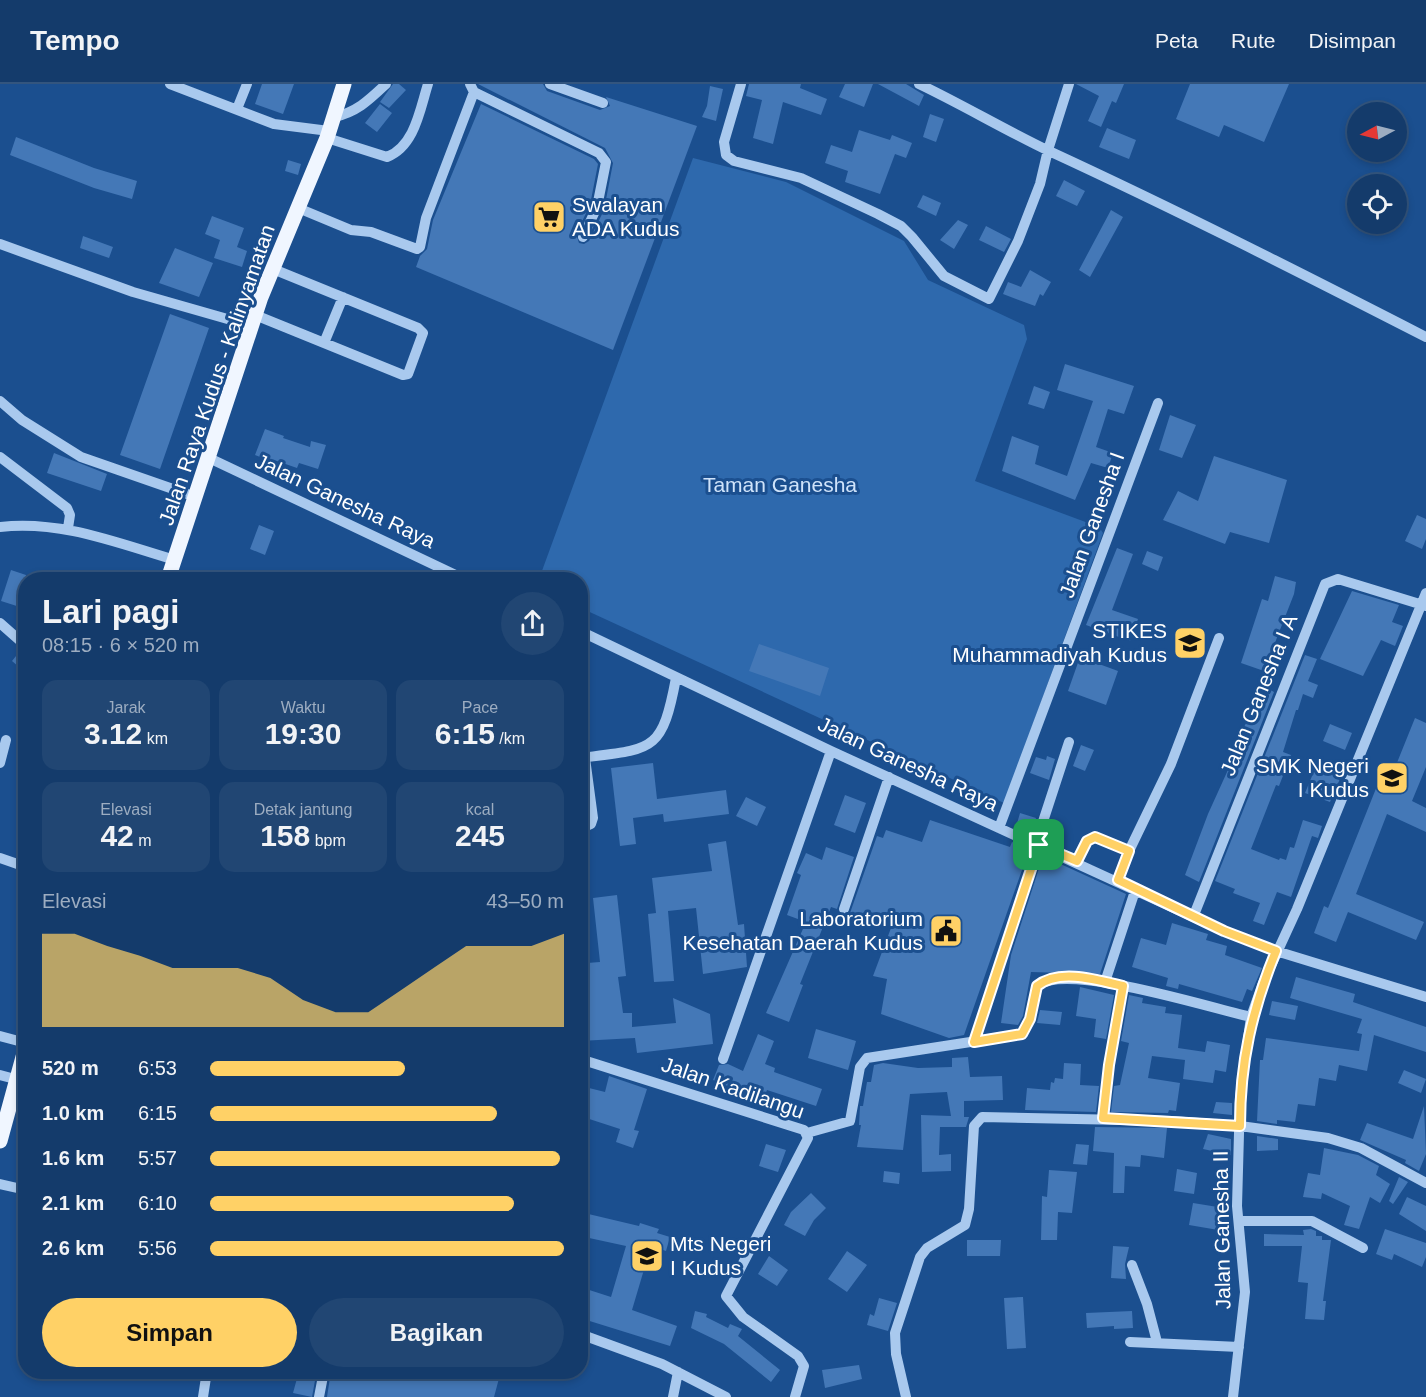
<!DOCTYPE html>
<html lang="id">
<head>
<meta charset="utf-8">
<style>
	:root { --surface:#143b6b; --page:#214673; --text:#f1f3f6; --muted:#9dadc1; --line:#33557e; --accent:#ffd166 }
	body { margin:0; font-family:Arial,sans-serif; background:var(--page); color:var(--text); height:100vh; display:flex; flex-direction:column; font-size:22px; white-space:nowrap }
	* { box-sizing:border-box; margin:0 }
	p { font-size:20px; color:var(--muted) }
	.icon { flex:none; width:33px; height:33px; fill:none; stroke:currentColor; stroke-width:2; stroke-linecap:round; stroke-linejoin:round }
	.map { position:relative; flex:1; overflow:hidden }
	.sheet { position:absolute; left:18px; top:488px; width:570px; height:807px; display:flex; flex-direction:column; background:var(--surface); border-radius:24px; box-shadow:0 3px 9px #0003,0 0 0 2px var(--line) }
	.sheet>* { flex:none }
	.needle { width:39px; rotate:263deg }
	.buttons { position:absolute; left:1347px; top:18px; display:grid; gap:12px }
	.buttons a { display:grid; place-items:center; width:60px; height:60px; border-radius:50%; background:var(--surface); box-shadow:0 3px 9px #0003,0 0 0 2px var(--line); font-size:30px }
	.pin { position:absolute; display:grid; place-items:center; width:51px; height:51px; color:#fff; margin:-26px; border-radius:12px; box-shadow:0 3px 9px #0006 }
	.round { display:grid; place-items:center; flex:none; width:63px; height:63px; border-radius:32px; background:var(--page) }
	.head { display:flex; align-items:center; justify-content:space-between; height:102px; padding:0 24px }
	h1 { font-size:33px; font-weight:700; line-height:45px }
	.metrics { display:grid; grid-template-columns:repeat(3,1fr); gap:9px; height:102px; padding:6px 24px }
	.metrics div { display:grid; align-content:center; border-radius:15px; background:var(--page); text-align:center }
	.metrics b { font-size:30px; font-weight:700 }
	.metrics small { font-size:16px; font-weight:400 }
	.metrics p { font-size:16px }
	.chart { height:168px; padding:12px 24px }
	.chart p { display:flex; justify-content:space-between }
	.chart svg { width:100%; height:108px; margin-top:6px; fill:var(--accent); opacity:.7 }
	.action { display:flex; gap:12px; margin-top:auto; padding:12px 24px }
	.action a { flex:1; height:69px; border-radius:36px; background:var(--accent); color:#111; font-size:24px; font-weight:700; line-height:69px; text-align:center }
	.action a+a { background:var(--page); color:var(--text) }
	ul { padding:0 24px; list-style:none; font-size:20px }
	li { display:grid; grid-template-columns:96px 72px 1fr; align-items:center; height:45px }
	li i { height:15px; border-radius:8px; background:var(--accent) }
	header { display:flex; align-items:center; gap:36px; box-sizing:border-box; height:84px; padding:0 30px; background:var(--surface); border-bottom:2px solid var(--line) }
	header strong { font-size:28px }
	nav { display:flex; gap:33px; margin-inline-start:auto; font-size:21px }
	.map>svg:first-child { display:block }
	.green { fill:#2e69ad }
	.building { fill:#4478b7 }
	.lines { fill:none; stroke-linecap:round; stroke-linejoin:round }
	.minor { stroke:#a9c9ee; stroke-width:10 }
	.major { stroke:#f0f6ff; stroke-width:15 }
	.route-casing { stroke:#fff; stroke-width:12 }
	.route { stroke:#ffd166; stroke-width:8 }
	.labels { text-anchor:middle; stroke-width:6; stroke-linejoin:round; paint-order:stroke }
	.poi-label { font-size:21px; fill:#fff; stroke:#1b4f8f; text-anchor:end }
	.street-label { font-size:21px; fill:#fff; stroke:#1b4f8f }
	.park-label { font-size:21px; fill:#cfe3fa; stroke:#1b4f8f }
</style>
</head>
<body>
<header>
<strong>Tempo</strong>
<nav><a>Peta</a><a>Rute</a><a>Disimpan</a></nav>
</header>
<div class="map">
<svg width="1426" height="1313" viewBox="0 0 1426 1313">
	<rect width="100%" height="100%" fill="#1b4f8f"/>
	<path class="green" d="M693 74 786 98 904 157 928 196 1024 241 1027 255 975 397 1099 443 1103 449 1004 719 581 524 580 495H539Z"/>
	<path class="building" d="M262 0H294L283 30 255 20Z
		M393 0H399L406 6 389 24 380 18Z
		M478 0H543L547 7 600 26 610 22 606 13 697 42 613 266 416 183 420 172 427 165 433 136 481 20 594 75 598 80 590 121 576 150 579 159 584 160 589 157 604 126 613 79 605 64Z
		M749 0H801L800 4 827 15 821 31 783 18 773 60 753 54 762 16 746 12Z
		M845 0H873L864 23 839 13Z
		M878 0H906L924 11 919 22Z
		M1076 0H1124L1116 19 1112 17 1101 43 1088 37 1099 12Z
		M1190 0H1289L1264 58 1224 41 1219 53 1176 35Z
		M710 2 723 5 716 37 702 33 707 22Z
		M380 20 392 29 377 48 365 39Z
		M930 30 944 35 936 58 923 53Z
		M1107 44 1136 56 1129 75 1099 63Z
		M859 46 890 56 892 51 912 59 906 74 895 70 880 110 845 98 848 87 825 79 831 61 852 68Z
		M16 53 94 84 137 97 132 115 94 104 10 71Z
		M288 76 301 80 298 91 285 87Z
		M1064 96 1085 107 1077 122 1056 112Z
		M923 111 941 119 936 132 917 123Z
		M1111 126 1123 133 1090 193 1079 186Z
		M212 132 244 144 237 163 247 167 242 183 214 174 220 156 205 150Z
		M958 136 968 141 954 165 940 156Z
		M986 142 1011 155 1004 168 979 156Z
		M83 152 113 163 109 174 80 164Z
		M175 164 213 179 199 213 159 199Z
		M1030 186 1051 198 1043 212 1040 210 1035 222 1003 210 1008 198 1021 203Z
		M170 230 209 244 160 385 120 371Z
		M1065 280 1134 302 1124 330 1108 325 1096 363 1113 369 1108 384 1091 379 1075 416 1002 387 1012 352 1039 362 1035 380 1067 392 1093 317 1057 306Z
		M1034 302 1050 308 1044 325 1028 320Z
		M1170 331 1196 341 1182 374 1159 366Z
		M265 345 284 352 283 354 310 363 311 357 326 361 318 385 299 379 297 384 274 376 273 378 255 371Z
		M54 369 107 390 101 407 47 389Z
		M1214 372 1287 396 1269 459 1230 448 1225 460 1163 436 1178 407 1198 417Z
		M1417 431 1426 435V455L1422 465 1405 457Z
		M259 441 274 447 265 471 250 465Z
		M1117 464 1133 470 1112 526 1138 535 1130 557 1086 541Z
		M1147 467 1163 473 1158 487 1142 480Z
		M11 486 26 491 23 524 1 517Z
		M1275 492 1296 498 1294 510 1264 587 1241 579 1262 515 1268 517Z
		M1352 507 1399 521 1392 538 1403 542 1395 562 1381 556 1363 592 1320 575Z
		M759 560 829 584 820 612 749 587Z
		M20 567 26 569V589L12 577Z
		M1305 571 1317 575 1308 597 1318 601 1313 614 1303 610 1298 626H1296L1283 668 1291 671 1279 702 1276 701 1251 765 1279 776 1280 774 1286 776 1290 763 1294 764 1303 736 1322 742 1318 754 1312 752 1291 813 1277 808 1264 841 1253 837 1260 819 1233 809 1235 805 1215 797Z
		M1080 573 1118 587 1106 621 1068 607Z
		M1265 603 1274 608 1199 798 1185 791 1208 730 1242 655 1244 643Z
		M1415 634 1426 639V683L1412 717 1426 724V748L1387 730 1356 810 1424 838 1416 856 1348 828 1336 858 1314 849 1324 822 1328 824 1337 802 1377 702 1386 706Z
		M1330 640 1352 649 1345 666 1323 657Z
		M1081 661 1094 666 1085 687 1073 682Z
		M1047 672 1055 675 1049 696 1030 689 1036 673 1046 676Z
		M1335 678 1345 683 1330 718 1305 709 1317 680 1331 686Z
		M653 679 657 715 726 706 729 730 664 738 663 730 633 734 636 760 620 762 611 684Z
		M845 711 866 719 855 749 834 741Z
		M746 713 766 723 757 742 736 732Z
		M1020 729 1036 734 1031 750 1016 743Z
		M930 736 1010 763 1012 758 1029 766 964 951 949 954 881 930 887 895 873 892 891 844 850 829 877 752 883 754 886 746 922 758Z
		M726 757 738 841 744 840 747 883 703 890 696 824 668 827 674 897 654 898 648 830 656 829 652 794 712 787 708 760Z
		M826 763 854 773 837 825 831 823 800 900 803 901 789 938 766 929 806 838 787 831 801 791 797 789 806 769 822 776Z
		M1043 772 1126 810 1100 890 1031 888 1023 932 1018 941 1001 939 1011 871Z
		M617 811 626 892 618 893 623 929H632V943L676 939 673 914 710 930 713 960 637 969 635 954 580 957V932H583L580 907 590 906 587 879 600 878 593 814Z
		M1172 839 1208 850 1206 856 1227 862 1225 871 1262 884 1252 907 1247 905 1242 918 1179 900 1178 905 1166 902 1168 894 1132 883 1141 854 1166 861Z
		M1296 893 1355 910 1353 918 1426 943V968L1374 951 1367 987 1339 981 1336 997 1319 994 1315 1022 1298 1020 1295 1038 1277 1036V1040L1257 1037 1260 976H1263L1266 954 1359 967 1362 950 1357 949 1362 935 1290 914Z
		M1080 903 1114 911 1106 955 1094 953 1096 935 1076 932Z
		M1129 911 1143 914 1142 919 1166 923 1165 929 1182 931 1178 964 1205 968 1207 957 1230 961 1226 988 1215 986 1213 999 1183 995 1185 976 1152 972 1148 994 1180 999 1176 1027 1169 1026 1168 1029 1111 1028 1114 1002 1120 1001 1129 959 1121 957Z
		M1272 917 1298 922 1295 936 1269 931Z
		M1040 926 1062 928 1060 941 1037 939Z
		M816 945 856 957 848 986 808 974Z
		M758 950 774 957 765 980 775 984 774 988 822 1005 816 1022 767 1006 760 1023 735 1013 737 1006 713 996 719 981 728 980 743 987Z
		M968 973 970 993 1002 992 1003 1016 964 1017V1033H969L966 1043H940L939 1071 951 1070V1087L922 1088 921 1031 951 1032 947 1008 910 1010 903 1066 857 1063 861 1041H859L860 1022H863L867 998H871L874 981 883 979 918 984 952 983V974Z
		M1064 979 1081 980 1080 1001 1099 1002 1096 1028 1025 1026 1027 1004 1050 1006 1051 998 1054 999 1055 994 1063 995Z
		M1404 986 1426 995 1421 1009 1398 999Z
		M609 992 647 1005 634 1046 639 1047 633 1064 616 1058 620 1045 580 1032 585 1003 605 1008Z
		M1216 1018 1232 1019V1031L1213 1029Z
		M1424 1022 1426 1070 1419 1087 1405 1079 1406 1076 1360 1056 1367 1039 1413 1055Z
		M1095 1043 1167 1044 1164 1074 1141 1071 1140 1083 1125 1082 1124 1109H1113L1114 1069 1093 1067Z
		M1208 1050 1231 1055V1071L1203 1065Z
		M1257 1052 1278 1055V1066L1257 1067Z
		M766 1060 786 1066 778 1088 759 1082Z
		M1076 1060 1089 1061 1087 1081 1073 1080Z
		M1324 1064 1358 1071 1379 1082 1376 1091 1390 1100 1380 1119 1370 1113 1359 1145 1344 1141 1350 1122 1322 1109 1321 1115 1303 1113 1308 1089 1320 1091Z
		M1177 1085 1197 1089 1194 1110 1174 1107Z
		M1049 1086 1077 1088 1072 1129 1058 1128 1057 1156H1041L1042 1112 1047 1113Z
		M884 1087 900 1089 899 1100 883 1098Z
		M1399 1093 1408 1098 1393 1120 1389 1117Z
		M811 1109 826 1124 814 1136 805 1152 784 1141 791 1128Z
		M1407 1113 1426 1122V1147L1399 1130Z
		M1193 1119 1230 1125V1148L1189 1141Z
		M580 1128 639 1142 640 1139 659 1145 657 1149 670 1153 666 1167 651 1162 632 1226 677 1242 670 1262 580 1234V1203L611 1213 626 1162 580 1152Z
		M1311 1145 1316 1147V1152H1322V1156H1331L1323 1217H1326L1324 1236 1305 1235 1308 1199 1298 1198 1302 1162H1264V1150L1304 1151 1303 1146Z
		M1385 1145 1426 1159V1173L1422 1183 1394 1170 1392 1176 1376 1170Z
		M967 1156H1001L1000 1172H967Z
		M1113 1162 1129 1163 1125 1180 1126 1195 1111 1194Z
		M847 1167 867 1181 847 1208 828 1195Z
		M769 1172 788 1186 777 1202 758 1190Z
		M1023 1213 1026 1264 1007 1265 1004 1214Z
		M879 1214 897 1219 888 1247 867 1241 870 1230 874 1232Z
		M695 1227 707 1230 706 1233 728 1244 730 1240 742 1245 738 1252 780 1286 771 1298 724 1260 691 1244Z
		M1132 1227 1133 1244 1114 1245V1242L1087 1244 1086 1229Z
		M859 1281 862 1295 825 1304 822 1286Z
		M299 1287 316 1291 312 1313 293 1309Z
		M331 1287H417L435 1292 436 1287H501L494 1313H327Z"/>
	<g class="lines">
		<path class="minor" d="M170 0 274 40 329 47
			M550 0 603 19
			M741 0 724 58 726 71 734 77 801 94 878 130 901 142 912 153 944 192 989 215 1018 157 1040 100 1048 66 1069 0
			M919 0C963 21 1005 46 1049 67 1177 126 1301 189 1426 253
			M474 8 599 69 606 78 597 123 583 153
			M237 25 247 0
			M334 33C357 28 369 16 386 0
			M327 54 387 73C415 62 420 25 428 0
			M298 124 351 146 371 148 417 165 420 163 426 134 474 8 470 0
			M0 160 133 208 252 242
			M255 231 403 291 408 290 423 249 418 244 273 185
			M324 259 343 213
			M0 317 22 336 81 373 196 413
			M0 373 67 424 70 431 68 444
			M209 374 464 495
			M0 443C61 436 117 459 175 476
			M0 539 26 562
			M580 547 831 667 1224 847 1276 867 1426 913
			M580 674C653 665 662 669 676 594
			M0 679 6 656
			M999 744 1158 319
			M580 745 591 740 593 734 585 674
			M1036 759 1069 658
			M0 774 26 783
			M1077 777 1087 757 1095 753 1129 767
			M1118 796 1129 767 1171 680 1219 554
			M844 825 889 693
			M1194 831 1325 500 1338 495 1426 522
			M1105 898 1136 804
			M0 952 26 959
			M974 958 1039 761
			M580 975 804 1046 808 1054 726 1212 743 1233 798 1272 804 1282 795 1313
			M723 975 831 667
			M0 991 15 995
			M1103 1034 1109 981 1123 902
			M807 1049 850 1037 860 983 867 974 1022 950 1030 935 1037 902C1067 878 1210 924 1251 933
			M0 1100 26 1106
			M1239 1137H1312L1363 1164
			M1132 1181 1147 1220 1157 1258
			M580 1250 662 1280 726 1313
			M1130 1258 1239 1263
			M203 1313 207 1287
			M319 1313 324 1287
			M673 1313 678 1288
			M906 1313 896 1270 895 1249 920 1173 927 1164 965 1141 969 1125 974 1042 982 1033 1172 1037 1240 1042 1328 1054 1361 1064 1426 1099
			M1233 1313 1245 1208 1237 1122 1240 1013 1251 933 1263 899 1297 825 1426 509"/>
		<path class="major" d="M168 495 261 213 327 54 344 0
			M0 1057 26 962"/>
	</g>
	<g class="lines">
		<g class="route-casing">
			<path id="route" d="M1095 753 1129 767 1118 796 1224 847 1276 867C1252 926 1240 978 1240 1042L1103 1034 1109 981 1123 902C1098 896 1059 884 1037 902L1030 935 1022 950 974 958 1039 761 1077 777 1087 757Z"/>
		</g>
		<use href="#route" class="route"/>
	</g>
	<defs>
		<g id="supermarket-square" transform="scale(1.725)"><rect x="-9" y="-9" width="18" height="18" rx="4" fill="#ffd166" stroke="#1b4f8f"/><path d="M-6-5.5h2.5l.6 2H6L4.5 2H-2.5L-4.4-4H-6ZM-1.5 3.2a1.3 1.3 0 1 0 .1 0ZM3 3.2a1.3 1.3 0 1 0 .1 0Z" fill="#111"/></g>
		<g id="school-square" transform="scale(1.725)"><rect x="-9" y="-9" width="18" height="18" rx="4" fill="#ffd166" stroke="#1b4f8f"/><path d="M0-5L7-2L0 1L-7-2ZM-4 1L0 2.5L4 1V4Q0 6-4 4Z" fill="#111"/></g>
		<g id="civic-square" transform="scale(1.725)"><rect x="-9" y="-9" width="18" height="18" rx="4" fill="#ffd166" stroke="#1b4f8f"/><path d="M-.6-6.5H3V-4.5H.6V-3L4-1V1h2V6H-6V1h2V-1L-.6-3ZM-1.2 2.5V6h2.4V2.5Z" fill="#111"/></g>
	</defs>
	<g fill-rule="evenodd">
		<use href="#supermarket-square" x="549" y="133"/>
		<use href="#school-square" x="1190" y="559"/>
		<use href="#school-square" x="1392" y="694"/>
		<use href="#civic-square" x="946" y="847"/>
		<use href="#school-square" x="647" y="1172"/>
	</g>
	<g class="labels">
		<g class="poi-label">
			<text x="572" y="128" text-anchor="start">Swalayan<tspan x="572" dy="24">ADA Kudus</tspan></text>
			<text x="1167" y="554">STIKES<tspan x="1167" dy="24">Muhammadiyah Kudus</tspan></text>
			<text x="1369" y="689">SMK Negeri<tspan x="1369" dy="24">I Kudus</tspan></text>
			<text x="923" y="842">Laboratorium<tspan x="923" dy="24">Kesehatan Daerah Kudus</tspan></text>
			<text x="670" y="1167" text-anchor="start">Mts Negeri<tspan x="670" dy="24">I Kudus</tspan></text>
		</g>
		<g class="street-label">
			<text transform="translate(217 291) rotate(-71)" y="7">Jalan Raya Kudus - Kalinyamatan</text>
			<text transform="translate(345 417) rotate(25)" y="7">Jalan Ganesha Raya</text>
			<text transform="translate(1092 441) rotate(-70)" y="7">Jalan Ganesha I</text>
			<text transform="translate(1259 611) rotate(-68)" y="7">Jalan Ganesha I A</text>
			<text transform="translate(908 680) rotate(25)" y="7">Jalan Ganesha Raya</text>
			<text transform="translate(733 1004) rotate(19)" y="7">Jalan Kadilangu</text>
			<text transform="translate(1222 1146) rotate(-91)" y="7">Jalan Ganesha II</text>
		</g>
		<g class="park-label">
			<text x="780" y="408">Taman Ganesha</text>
		</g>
	</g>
</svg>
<div class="buttons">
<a><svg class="needle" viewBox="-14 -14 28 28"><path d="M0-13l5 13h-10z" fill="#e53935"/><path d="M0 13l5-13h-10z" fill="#9dadc1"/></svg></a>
<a><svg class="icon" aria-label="locate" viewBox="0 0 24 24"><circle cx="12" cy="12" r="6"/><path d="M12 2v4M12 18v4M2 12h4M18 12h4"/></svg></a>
</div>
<div class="pin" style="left:1039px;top:761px;background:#1e9e55"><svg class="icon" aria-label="arrive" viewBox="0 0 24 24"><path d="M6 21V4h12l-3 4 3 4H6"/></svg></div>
<section class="sheet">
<div class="head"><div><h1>Lari pagi</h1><p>08:15 · 6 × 520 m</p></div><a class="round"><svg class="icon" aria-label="share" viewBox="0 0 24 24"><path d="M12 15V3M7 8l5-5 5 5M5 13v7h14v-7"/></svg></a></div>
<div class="metrics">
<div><p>Jarak</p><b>3.12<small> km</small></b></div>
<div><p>Waktu</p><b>19:30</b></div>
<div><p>Pace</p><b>6:15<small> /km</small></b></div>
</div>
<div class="metrics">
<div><p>Elevasi</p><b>42<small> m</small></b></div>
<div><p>Detak jantung</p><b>158<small> bpm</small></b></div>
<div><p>kcal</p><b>245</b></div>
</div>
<div class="chart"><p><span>Elevasi</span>43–50 m</p>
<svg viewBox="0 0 160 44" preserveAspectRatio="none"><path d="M0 44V6L10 6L20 11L30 15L40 20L50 20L60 20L70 24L80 33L90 38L100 38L110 29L120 20L130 11L140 11L150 11L160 6V44z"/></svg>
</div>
<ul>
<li><b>520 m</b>6:53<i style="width:55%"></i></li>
<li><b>1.0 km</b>6:15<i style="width:81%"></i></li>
<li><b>1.6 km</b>5:57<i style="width:99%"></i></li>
<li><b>2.1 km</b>6:10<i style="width:86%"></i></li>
<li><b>2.6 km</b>5:56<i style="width:100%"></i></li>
</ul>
<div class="action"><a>Simpan</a><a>Bagikan</a></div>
</section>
</div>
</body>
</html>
